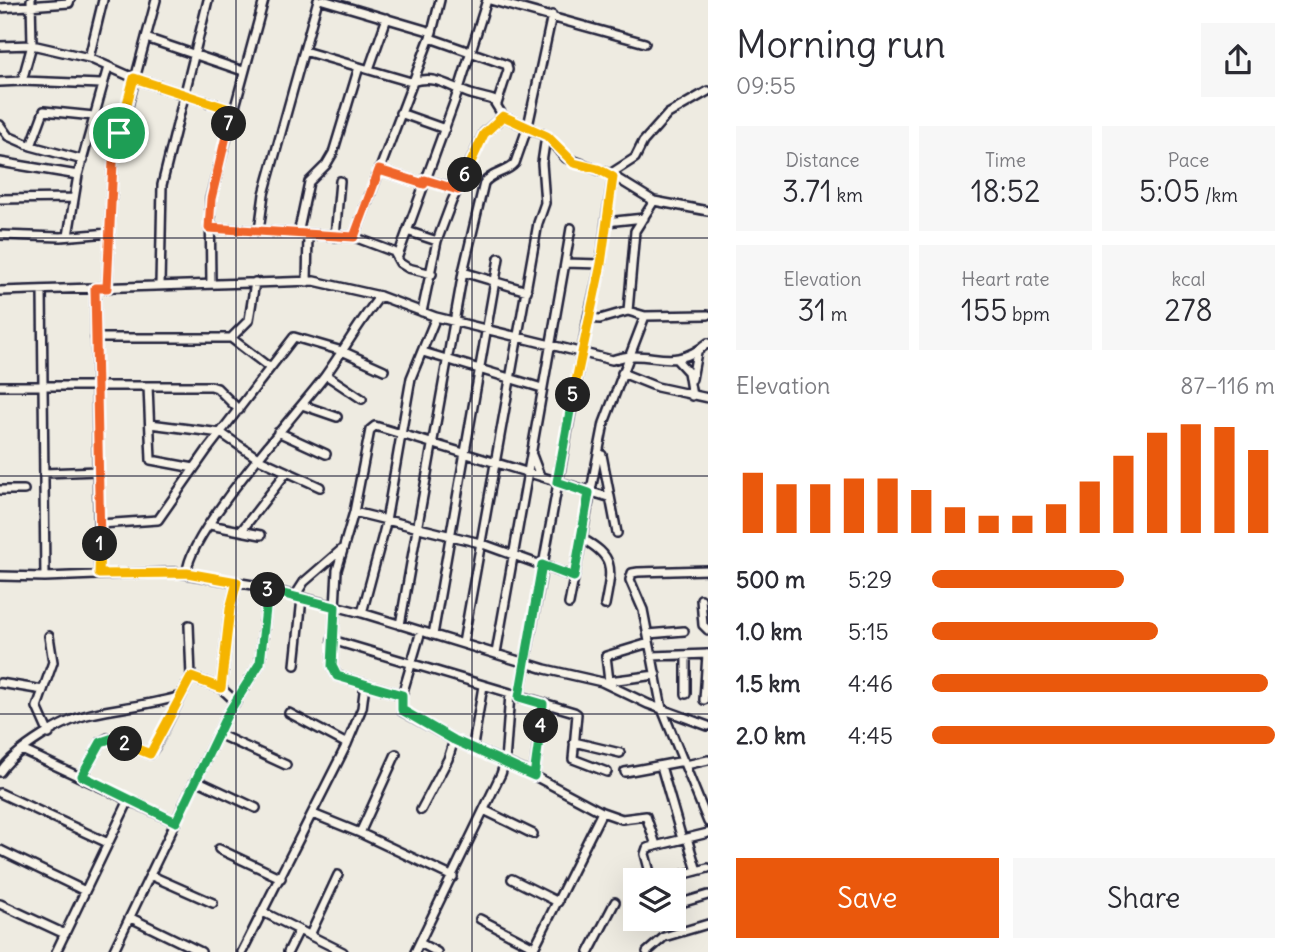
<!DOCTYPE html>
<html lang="en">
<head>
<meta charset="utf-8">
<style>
	:root { --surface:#fff; --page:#f7f7f7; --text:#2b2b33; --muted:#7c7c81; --accent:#ea580c }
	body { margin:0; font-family:Delius,sans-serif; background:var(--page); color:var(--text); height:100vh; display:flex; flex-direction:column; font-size:26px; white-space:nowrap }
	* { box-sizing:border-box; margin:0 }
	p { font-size:23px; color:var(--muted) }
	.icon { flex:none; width:38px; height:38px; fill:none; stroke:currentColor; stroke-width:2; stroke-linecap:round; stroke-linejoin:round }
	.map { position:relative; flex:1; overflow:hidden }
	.panel { display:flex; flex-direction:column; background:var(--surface); width:595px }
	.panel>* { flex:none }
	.buttons { position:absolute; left:623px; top:868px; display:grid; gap:14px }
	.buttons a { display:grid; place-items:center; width:63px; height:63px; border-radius:0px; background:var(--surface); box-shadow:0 7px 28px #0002; font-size:35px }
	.pin { position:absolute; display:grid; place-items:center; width:60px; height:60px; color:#fff; margin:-30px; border:4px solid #fff; border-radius:50%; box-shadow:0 2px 7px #0007 }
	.km { position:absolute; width:35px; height:35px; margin:-18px; border-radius:50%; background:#222; color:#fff; font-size:19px; line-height:35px; text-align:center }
	.round { display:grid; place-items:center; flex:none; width:74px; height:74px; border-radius:0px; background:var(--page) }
	.summary { display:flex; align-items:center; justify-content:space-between; height:119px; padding:0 28px }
	h1 { font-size:38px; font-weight:600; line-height:52px }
	.stats { display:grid; grid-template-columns:repeat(3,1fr); gap:10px; height:119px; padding:7px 28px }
	.stats div { display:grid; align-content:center; border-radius:0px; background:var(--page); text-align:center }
	.stats b { font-size:30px; font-weight:600 }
	.stats small { font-size:19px; font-weight:400 }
	.stats p { font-size:19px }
	.chart { height:196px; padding:14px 28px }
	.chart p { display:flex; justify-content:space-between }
	.chart svg { width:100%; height:126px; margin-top:7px; stroke:var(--accent); stroke-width:6 }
	.button { display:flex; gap:14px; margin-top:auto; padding:14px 28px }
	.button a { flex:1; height:80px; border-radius:0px; background:var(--accent); color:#fff; font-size:28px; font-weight:600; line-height:80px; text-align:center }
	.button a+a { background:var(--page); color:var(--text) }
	ul { padding:0 28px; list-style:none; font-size:23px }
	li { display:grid; grid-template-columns:112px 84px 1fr; align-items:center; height:52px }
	li i { height:18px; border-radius:9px; background:var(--accent) }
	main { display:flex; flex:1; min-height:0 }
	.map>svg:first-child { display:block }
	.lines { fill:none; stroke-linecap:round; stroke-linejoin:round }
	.minor-casing { stroke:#22223b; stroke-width:12 }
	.minor { stroke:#f7f3e8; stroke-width:7 }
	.split-1-casing { stroke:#fff; stroke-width:14 }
	.split-2-casing { stroke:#fff; stroke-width:14 }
	.split-3-casing { stroke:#fff; stroke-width:14 }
	.split-4-casing { stroke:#fff; stroke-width:14 }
	.split-5-casing { stroke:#fff; stroke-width:14 }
	.split-6-casing { stroke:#fff; stroke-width:14 }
	.split-7-casing { stroke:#fff; stroke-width:14 }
	.split-8-casing { stroke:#fff; stroke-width:14 }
	.split-1 { stroke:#f0652b; stroke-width:9 }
	.split-2 { stroke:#f5b400; stroke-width:9 }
	.split-3 { stroke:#22a559; stroke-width:9 }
	.split-4 { stroke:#22a559; stroke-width:9 }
	.split-5 { stroke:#22a559; stroke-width:9 }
	.split-6 { stroke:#f5b400; stroke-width:9 }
	.split-7 { stroke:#f0652b; stroke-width:9 }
	.split-8 { stroke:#f5b400; stroke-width:9 }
	.grid { fill:none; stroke:#22223b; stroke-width:2; stroke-opacity:0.55 }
</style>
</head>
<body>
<main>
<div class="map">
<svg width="708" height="952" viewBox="0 0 708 952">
	<rect width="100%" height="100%" fill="#eeebe1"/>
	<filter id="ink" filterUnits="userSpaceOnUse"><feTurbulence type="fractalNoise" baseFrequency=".0143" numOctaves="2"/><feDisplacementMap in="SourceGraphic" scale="14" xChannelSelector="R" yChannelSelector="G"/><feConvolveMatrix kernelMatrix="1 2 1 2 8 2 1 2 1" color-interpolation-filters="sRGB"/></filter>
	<g filter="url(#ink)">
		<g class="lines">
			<g class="minor-casing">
				<path id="minor" d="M323 0 432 32
					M490 0 645 43
					M0 8 69 3 70 0
					M146 38 243 71
					M430 38 507 65 508 70 497 104
					M0 46 32 45 89 58 134 78 232 110
					M304 51 411 82C435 75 444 84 465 92 474 96 484 97 493 100L503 116 546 136 566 158 610 174 654 201
					M89 58 103 0
					M369 69 387 18
					M22 81 101 84
					M0 82 22 81 32 45 31 0
					M400 113 445 129
					M0 125 8 136 31 146 83 160
					M31 146 44 111 94 116
					M0 162 78 175
					M379 170 424 184
					M610 174 635 158 643 142 668 114 708 91
					M425 180 458 189
					M0 199 73 198
					M644 218 606 222 601 264 588 318 600 319 628 311 645 316 708 315
					M606 222 613 177
					M209 228 354 237 432 32 440 0
					M259 231 264 194 318 0
					M407 231 437 241
					M298 234 309 182 326 165 333 153 359 67
					M0 235 61 237 109 233
					M68 236 78 175 108 67
					M335 237 340 181
					M354 237 394 252 400 263 408 268 432 274
					M398 256 459 89 487 0
					M565 263 571 228
					M463 272 484 183C492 172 507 173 515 163L528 126 552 15
					M307 282 308 235
					M211 283 210 199 264 0
					M160 285 162 185 208 0
					M95 288 99 574
					M107 288 113 162 156 0
					M0 291 314 281 380 296 436 317 612 360C651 346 669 375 708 343
					M628 311 635 231 654 201 708 211
					M422 312 437 241 452 201 484 133 503 116
					M95 338H231L270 368
					M231 338 249 320 255 282
					M423 352 542 388
					M677 360 688 372 692 396
					M622 373 657 387 708 398
					M326 375 362 399
					M692 379 697 352
					M0 386H211L217 388 239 410
					M148 386 151 460 194 468
					M302 405 337 417
					M150 424 221 433 259 459 320 487
					M278 432 326 454
					M532 455 540 476
					M602 455 617 533
					M44 473 98 471
					M0 490H24
					M354 512 370 430 375 426 608 497
					M100 524 158 520 207 450 294 337 342 351 384 370
					M210 525 261 535
					M242 530 286 473
					M581 538C616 557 612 568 605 605
					M708 570 638 572 632 573 630 580 643 610 662 709 708 822
					M187 573C186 535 298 412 325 376 344 350 360 321 380 296
					M0 576 45 577 42 290
					M45 577 174 572 253 585 362 613 545 669 602 682 648 704 708 726
					M295 596 304 582 341 550
					M701 599 703 625 708 630
					M569 604 604 423 645 316
					M362 613 385 527 411 378 436 317
					M400 625 463 272 527 291
					M648 634 684 631
					M433 635 499 258
					M332 640 574 712 577 714 573 759 607 772
					M463 643 538 223 545 203 542 163 546 136
					M496 653 565 263 601 264
					M652 656 708 654
					M295 665 302 598
					M191 677 221 688 236 702
					M609 681 656 675
					M603 682 609 681 606 656 649 643
					M0 683 43 690
					M365 684 402 695 421 631
					M221 688 230 609 237 582
					M686 694V655
					M402 695V711L454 740 448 759 421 810
					M519 697 588 318
					M704 700 707 654
					M289 713 347 744
					M49 734 37 707 53 662 49 636
					M218 734 286 765
					M454 740 527 772 602 812 532 952
					M574 742 620 753
					M473 746 483 686
					M22 750 176 822
					M686 765 708 760
					M661 766 682 839
					M0 772C16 749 63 720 91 714 121 707 151 705 181 696
					M625 772 684 761
					M82 776 101 742 108 738 150 754 155 747 191 677 189 625
					M534 776 543 704
					M196 780 256 808
					M0 793 108 843
					M486 811 533 834
					M602 812 622 819 646 816 656 845
					M313 814 360 833 453 877
					M360 833 396 754
					M687 838 697 871
					M219 849 281 878
					M0 850 85 891
					M152 876 213 903
					M512 879 558 902
					M652 880 645 854 647 848 708 833
					M662 880 708 868
					M0 904 65 934
					M674 905 708 895
					M263 912 343 952
					M131 918 201 952
					M480 919 534 947
					M310 935 338 875
					M420 943 437 952
					M56 952 129 800
					M113 952 227 715 260 663 268 589
					M242 952 347 744 362 708 365 684 337 676 332 666 337 570 354 512 480 543 574 577
					M288 952 299 930
					M415 952 501 774 505 762 510 694
					M589 952 615 902
					M647 952 664 937 708 924"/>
			</g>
			<use href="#minor" class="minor"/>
		</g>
	</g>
	<g class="lines" filter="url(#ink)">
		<g class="split-1-casing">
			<path id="split-1" d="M100 544 95 288H107L113 162 119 133"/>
		</g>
		<g class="split-2-casing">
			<path id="split-2" d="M100 544 99 574 187 573 237 582 230 609 221 688 191 677 150 754 125 744"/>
		</g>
		<g class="split-3-casing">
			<path id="split-3" d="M125 744 113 738 101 742 82 776 176 822 227 715 260 663 268 590"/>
		</g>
		<g class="split-4-casing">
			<path id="split-4" d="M268 590 335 607 332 666 337 676 402 695V710L454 740 534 776 541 726"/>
		</g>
		<g class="split-5-casing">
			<path id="split-5" d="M541 726 543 704 519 697 542 565 574 577 589 493 557 482 573 395"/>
		</g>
		<g class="split-6-casing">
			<path id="split-6" d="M465 175 484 134 503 116 547 136 574 163 598 169 613 177 601 264 573 395"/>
		</g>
		<g class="split-7-casing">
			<path id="split-7" d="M229 124 211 199 209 228 354 237 379 170 424 184 425 180 458 190 465 175"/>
		</g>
		<g class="split-8-casing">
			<path id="split-8" d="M119 133 134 78 232 110 229 124"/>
		</g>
		<use href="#split-1" class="split-1"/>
		<use href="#split-2" class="split-2"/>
		<use href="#split-3" class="split-3"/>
		<use href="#split-4" class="split-4"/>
		<use href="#split-5" class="split-5"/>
		<use href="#split-6" class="split-6"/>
		<use href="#split-7" class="split-7"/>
		<use href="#split-8" class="split-8"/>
	</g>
	<path class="grid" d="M236 0V952M472 0V952M0 238H708M0 476H708M0 714H708"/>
</svg>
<div class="buttons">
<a><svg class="icon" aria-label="layers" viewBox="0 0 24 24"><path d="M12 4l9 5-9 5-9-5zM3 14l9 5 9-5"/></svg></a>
</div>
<div class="pin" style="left:119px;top:133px;background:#1e9e55"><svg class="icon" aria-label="arrive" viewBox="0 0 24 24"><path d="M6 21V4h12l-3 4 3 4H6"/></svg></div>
<b class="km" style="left:100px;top:544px">1</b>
<b class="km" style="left:125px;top:744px">2</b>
<b class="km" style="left:268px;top:590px">3</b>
<b class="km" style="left:541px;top:726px">4</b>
<b class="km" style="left:573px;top:395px">5</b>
<b class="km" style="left:465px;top:175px">6</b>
<b class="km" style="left:229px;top:124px">7</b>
</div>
<section class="panel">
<div class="summary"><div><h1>Morning run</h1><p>09:55</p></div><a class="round"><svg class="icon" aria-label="share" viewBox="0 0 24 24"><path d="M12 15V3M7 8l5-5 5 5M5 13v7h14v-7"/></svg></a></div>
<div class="stats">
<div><p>Distance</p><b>3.71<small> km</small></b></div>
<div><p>Time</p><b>18:52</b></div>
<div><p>Pace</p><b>5:05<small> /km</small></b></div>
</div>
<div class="stats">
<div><p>Elevation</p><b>31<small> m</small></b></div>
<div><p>Heart rate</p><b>155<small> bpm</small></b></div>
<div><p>kcal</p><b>278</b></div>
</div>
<div class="chart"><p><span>Elevation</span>87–116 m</p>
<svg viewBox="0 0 160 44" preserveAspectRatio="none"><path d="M5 44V23M15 44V27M25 44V27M35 44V25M45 44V25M55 44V29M65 44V35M75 44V38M85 44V38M95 44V34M105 44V26M115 44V17M125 44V9M135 44V6M145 44V7M155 44V15"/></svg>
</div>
<ul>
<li><b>500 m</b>5:29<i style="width:56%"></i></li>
<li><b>1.0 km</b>5:15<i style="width:66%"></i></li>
<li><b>1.5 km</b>4:46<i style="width:98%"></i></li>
<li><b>2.0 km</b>4:45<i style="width:100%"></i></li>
</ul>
<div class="button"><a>Save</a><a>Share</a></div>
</section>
</main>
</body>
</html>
